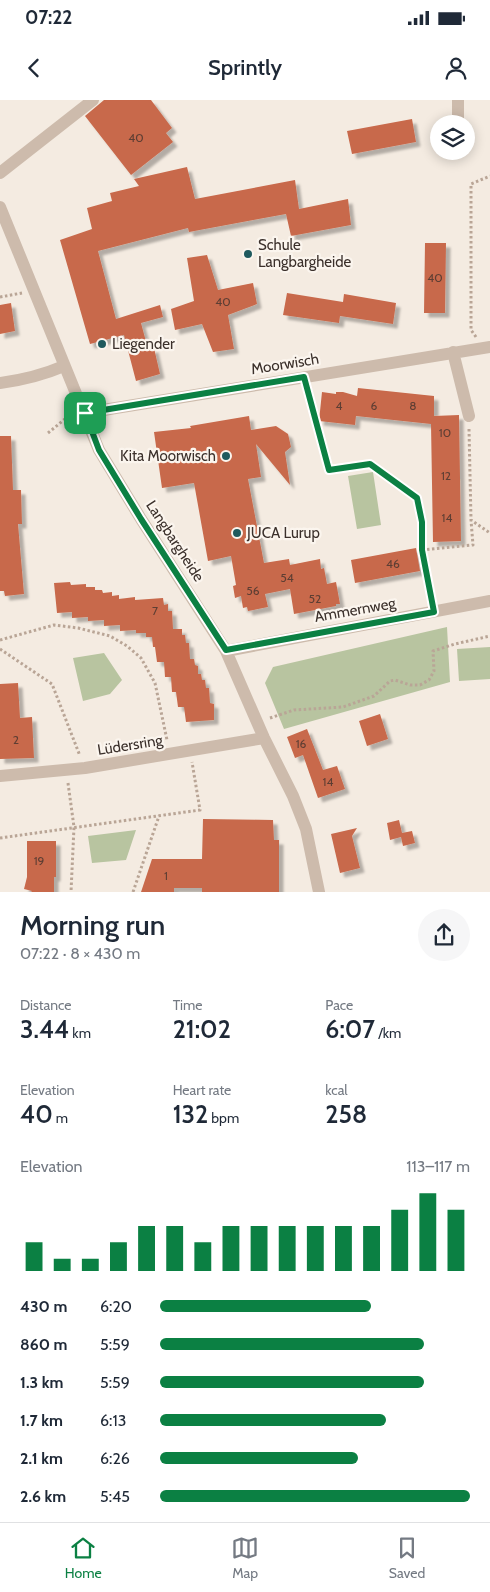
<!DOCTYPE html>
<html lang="en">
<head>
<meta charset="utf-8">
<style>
	:root { --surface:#fff; --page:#f6f6f7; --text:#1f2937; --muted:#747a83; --line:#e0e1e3; --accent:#0b8043 }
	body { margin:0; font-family:Cabin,sans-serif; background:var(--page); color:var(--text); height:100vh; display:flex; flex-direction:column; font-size:19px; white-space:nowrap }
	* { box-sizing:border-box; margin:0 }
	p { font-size:16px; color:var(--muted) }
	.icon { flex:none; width:28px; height:28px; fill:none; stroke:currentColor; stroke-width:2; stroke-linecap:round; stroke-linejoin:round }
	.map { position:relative; height:792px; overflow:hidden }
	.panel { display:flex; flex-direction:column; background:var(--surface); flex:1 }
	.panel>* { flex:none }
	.fabs { position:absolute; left:430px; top:15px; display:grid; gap:10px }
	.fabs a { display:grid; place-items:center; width:45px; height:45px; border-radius:50%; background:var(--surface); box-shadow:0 2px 12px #0003; font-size:25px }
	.pin { position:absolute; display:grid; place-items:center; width:42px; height:42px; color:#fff; margin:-21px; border-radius:10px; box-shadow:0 2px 8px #0006 }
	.round { display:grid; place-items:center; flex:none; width:52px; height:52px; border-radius:26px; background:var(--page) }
	.overview { display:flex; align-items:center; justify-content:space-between; height:85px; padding:0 20px }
	h1 { font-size:28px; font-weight:600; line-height:38px }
	.metrics { display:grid; grid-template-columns:repeat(3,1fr); gap:8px; height:85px; padding:5px 20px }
	.metrics div { display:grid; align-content:center }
	.metrics b { font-size:25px; font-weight:600 }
	.metrics small { font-size:14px; font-weight:400 }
	.metrics p { font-size:14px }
	.chart { height:140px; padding:10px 20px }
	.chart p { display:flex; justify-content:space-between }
	.chart svg { width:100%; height:90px; margin-top:5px; stroke:var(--accent); stroke-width:6 }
	ul { padding:0 20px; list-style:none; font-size:16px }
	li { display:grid; grid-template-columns:80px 60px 1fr; align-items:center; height:38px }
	li i { height:12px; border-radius:6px; background:var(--accent) }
	.status { display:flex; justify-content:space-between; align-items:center; height:35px; padding:0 25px; background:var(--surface); direction:ltr }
	.status svg { height:14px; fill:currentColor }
	header { display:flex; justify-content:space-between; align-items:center; height:65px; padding:0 20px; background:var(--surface); font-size:22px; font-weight:600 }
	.dock { display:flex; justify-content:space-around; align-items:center; height:70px; border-top:1px solid var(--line); background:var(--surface); font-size:14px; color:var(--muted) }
	.dock a { display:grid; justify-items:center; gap:2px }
	.dock .selected { color:var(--accent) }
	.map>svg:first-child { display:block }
	.green { fill:#b8c4a0 }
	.building { fill:#c8694b; filter:url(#shadow) }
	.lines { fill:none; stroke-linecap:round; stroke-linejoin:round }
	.path { stroke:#b9a596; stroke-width:3; stroke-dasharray:2.5 2.5; stroke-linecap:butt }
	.minor { stroke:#cdbbac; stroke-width:12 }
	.route-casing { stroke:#fff; stroke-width:10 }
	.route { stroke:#0b8043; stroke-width:6 }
	.poi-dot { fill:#1f5a5e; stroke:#fbf5ee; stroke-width:2 }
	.labels { text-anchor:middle; stroke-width:4.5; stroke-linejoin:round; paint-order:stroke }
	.number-label { font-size:12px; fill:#5e3e33 }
	.poi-label { font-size:15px; fill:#3b302b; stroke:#fbf5ee; text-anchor:start }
	.street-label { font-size:15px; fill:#3b302b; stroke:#fbf5ee }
</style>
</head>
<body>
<div class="status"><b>07:22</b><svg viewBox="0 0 49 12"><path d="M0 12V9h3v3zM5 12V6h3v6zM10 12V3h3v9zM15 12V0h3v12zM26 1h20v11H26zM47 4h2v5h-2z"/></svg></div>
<header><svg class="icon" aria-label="back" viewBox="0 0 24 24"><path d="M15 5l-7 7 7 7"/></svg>Sprintly<svg class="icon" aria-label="person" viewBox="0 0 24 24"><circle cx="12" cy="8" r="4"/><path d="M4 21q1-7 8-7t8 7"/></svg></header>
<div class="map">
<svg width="490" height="792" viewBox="0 0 490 792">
	<defs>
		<filter id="shadow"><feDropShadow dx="4.5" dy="4.5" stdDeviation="1" flood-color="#0004"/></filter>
	</defs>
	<rect width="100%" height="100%" fill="#f4ebe1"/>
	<path class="green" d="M373 372 381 425 357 429 348 376Z
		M447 527 450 582 284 629 265 583 273 567Z
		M490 547V579L459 581 457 549Z
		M104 553 122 580 110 594 83 601 73 558Z
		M136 730 126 760 92 763 88 736Z"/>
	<path class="building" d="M104 0H151L172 28 166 33 173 42 131 75 85 16Z
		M412 19 416 42 352 54 347 31Z
		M187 67 195 99 295 80 299 109 348 99 351 125 291 136 286 114 189 132 188 128 98 151 116 219 160 205 163 217 141 223 148 249 154 248 160 274 136 281 124 235 90 244 60 140 92 129 87 108 112 101 110 93 139 86 134 79Z
		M425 143H446L445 213H424Z
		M207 155 218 190 253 183 257 204 228 215 234 249 213 252 202 224 175 230 171 209 194 201 187 158Z
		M287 193 343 202 344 194 396 203 393 224 340 216 339 223 283 215Z
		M11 203 15 231 0 234V205Z
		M358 288 434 296V316L459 315 461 441 433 442 431 324 356 316 355 325 319 321 322 292 336 294V292H343L357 296Z
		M249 316 251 330 276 326 288 334 291 347 285 352 290 385 256 344 261 377 248 379 264 463 289 459 290 465 320 459 321 469 324 468 327 484 336 482 340 504H336V506L294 514 290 489 265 494 268 507 248 511 247 507 243 508 241 496 235 498 233 486 236 485 231 456 208 461 194 383 162 388 154 332 191 328 190 326Z
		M0 336H11L13 390H21L22 424H18L24 494 5 496 4 491H0Z
		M416 448 420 471 355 483 351 460Z
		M70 482 71 485 86 484V487H95V490H102L103 493 112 492V496L119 495V499L135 497V500L163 498 164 505 168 504V511H172L173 529H182V535H185L186 543H189L190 559H194L195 565 198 566V574H201L202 580H205L206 588H209L210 603 214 604V620L186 622 184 607H178L176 592H172L171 577H165L164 562H157L155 547H153L152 537H146V533H136V530L120 531V525L104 526V520L88 521V517L72 518V512L57 513 54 483Z
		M18 583 20 618 32 617 34 658 0 659V584Z
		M380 614 388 639 367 646 359 621Z
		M307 629 323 670 337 666 345 689 318 698 303 655 295 658 287 637Z
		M203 719 273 720 274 740H279V792H202V788H174V792H141L152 759H202Z
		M399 720 402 733 412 731 415 743 403 746 401 737 390 740 387 723Z
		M357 728 352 736 360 768 340 773 331 734Z
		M27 741H56V777H54V792H31L32 791 24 789 27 777Z"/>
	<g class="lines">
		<path class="path" d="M0 197 22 193
			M476 237 471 230V84L490 76
			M307 290 329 369 370 364 417 399 422 422V450L431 499
			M469 329 471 420 490 433
			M48 333 71 314
			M422 450 473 445 471 420
			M0 540 54 525 78 528 110 536 127 546 141 558 155 583 167 640
			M0 549 52 584 80 656
			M270 618 294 610 343 607 374 596 390 581 395 580 410 585H420L429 580 434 571 433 551 455 544 490 536
			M68 683 74 727 71 792
			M0 738 200 710 192 662
			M133 792 159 716"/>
		<path class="minor" d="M458 24V0
			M0 73 93 0
			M0 107 99 350 141 419 226 551 264 638 293 696 306 729 319 792
			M453 252 469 316
			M0 283C23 280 43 275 64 266
			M85 313 490 247
			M226 551 490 501
			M0 676 85 668 264 638"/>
	</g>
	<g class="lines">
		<g class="route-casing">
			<path id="route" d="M304 277 329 370 370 364 417 398 422 422V450L434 512 226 550 141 419 99 350 85 313Z"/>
		</g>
		<use href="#route" class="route"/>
	</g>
	<g class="poi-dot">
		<circle cx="248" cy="154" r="5"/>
		<circle cx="102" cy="244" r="5"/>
		<circle cx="226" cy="356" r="5"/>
		<circle cx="237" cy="433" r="5"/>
	</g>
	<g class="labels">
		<g class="number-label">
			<text x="136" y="42">40</text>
			<text x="435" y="182">40</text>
			<text x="223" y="206">40</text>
			<text x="339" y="310">4</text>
			<text x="374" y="310">6</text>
			<text x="413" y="310">8</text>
			<text x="445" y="337">10</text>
			<text x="446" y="380">12</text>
			<text x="447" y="422">14</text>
			<text x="393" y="468">46</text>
			<text x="287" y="482">54</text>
			<text x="253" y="495">56</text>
			<text x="315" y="503">52</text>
			<text x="155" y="515">7</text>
			<text x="16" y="644">2</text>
			<text x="301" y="648">16</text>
			<text x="328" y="686">14</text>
			<text x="39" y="765">19</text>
			<text x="166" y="780">1</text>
		</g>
		<g class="poi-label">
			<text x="258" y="150">Schule<tspan x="258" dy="17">Langbargheide</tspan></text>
			<text x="112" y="249">Liegender</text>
			<text x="216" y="361" text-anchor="end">Kita Moorwisch</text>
			<text x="247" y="438">JUCA Lurup</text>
		</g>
		<g class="street-label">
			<text transform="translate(285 264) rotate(-9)" y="5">Moorwisch</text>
			<text transform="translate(175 441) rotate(57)" y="5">Langbargheide</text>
			<text transform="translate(355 510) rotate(-10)" y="5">Ammernweg</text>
			<text transform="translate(130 645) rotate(-9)" y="5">Lüdersring</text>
		</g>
	</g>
</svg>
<div class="fabs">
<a><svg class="icon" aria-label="layers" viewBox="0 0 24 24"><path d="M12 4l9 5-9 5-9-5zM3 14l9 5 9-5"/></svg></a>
</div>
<div class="pin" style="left:85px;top:313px;background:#1e9e55"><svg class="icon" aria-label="arrive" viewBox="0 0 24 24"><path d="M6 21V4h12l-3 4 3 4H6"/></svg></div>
</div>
<section class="panel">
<div class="overview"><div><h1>Morning run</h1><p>07:22 · 8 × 430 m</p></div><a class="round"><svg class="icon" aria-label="share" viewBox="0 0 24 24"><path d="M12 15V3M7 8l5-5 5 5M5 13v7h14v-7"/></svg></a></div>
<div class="metrics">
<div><p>Distance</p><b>3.44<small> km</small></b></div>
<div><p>Time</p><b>21:02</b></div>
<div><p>Pace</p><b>6:07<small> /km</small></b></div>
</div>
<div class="metrics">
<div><p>Elevation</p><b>40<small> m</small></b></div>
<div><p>Heart rate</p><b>132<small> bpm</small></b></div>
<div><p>kcal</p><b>258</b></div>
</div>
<div class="chart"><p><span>Elevation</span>113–117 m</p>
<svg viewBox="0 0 160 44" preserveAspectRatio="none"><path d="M5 44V30M15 44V38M25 44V38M35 44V30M45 44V22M55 44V22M65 44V30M75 44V22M85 44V22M95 44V22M105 44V22M115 44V22M125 44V22M135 44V14M145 44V6M155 44V14"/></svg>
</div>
<ul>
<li><b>430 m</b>6:20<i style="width:68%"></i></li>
<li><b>860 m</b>5:59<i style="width:85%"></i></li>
<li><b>1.3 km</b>5:59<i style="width:85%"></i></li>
<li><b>1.7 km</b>6:13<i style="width:73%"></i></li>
<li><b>2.1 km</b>6:26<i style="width:64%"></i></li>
<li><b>2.6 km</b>5:45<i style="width:100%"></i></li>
</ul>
</section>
<nav class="dock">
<a class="selected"><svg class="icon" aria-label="home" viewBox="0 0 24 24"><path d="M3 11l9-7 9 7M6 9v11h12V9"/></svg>Home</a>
<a><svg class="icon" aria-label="map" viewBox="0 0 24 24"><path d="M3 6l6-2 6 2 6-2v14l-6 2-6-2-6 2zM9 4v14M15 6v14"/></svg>Map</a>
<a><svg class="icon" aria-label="saved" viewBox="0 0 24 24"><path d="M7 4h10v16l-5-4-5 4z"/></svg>Saved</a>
</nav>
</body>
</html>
